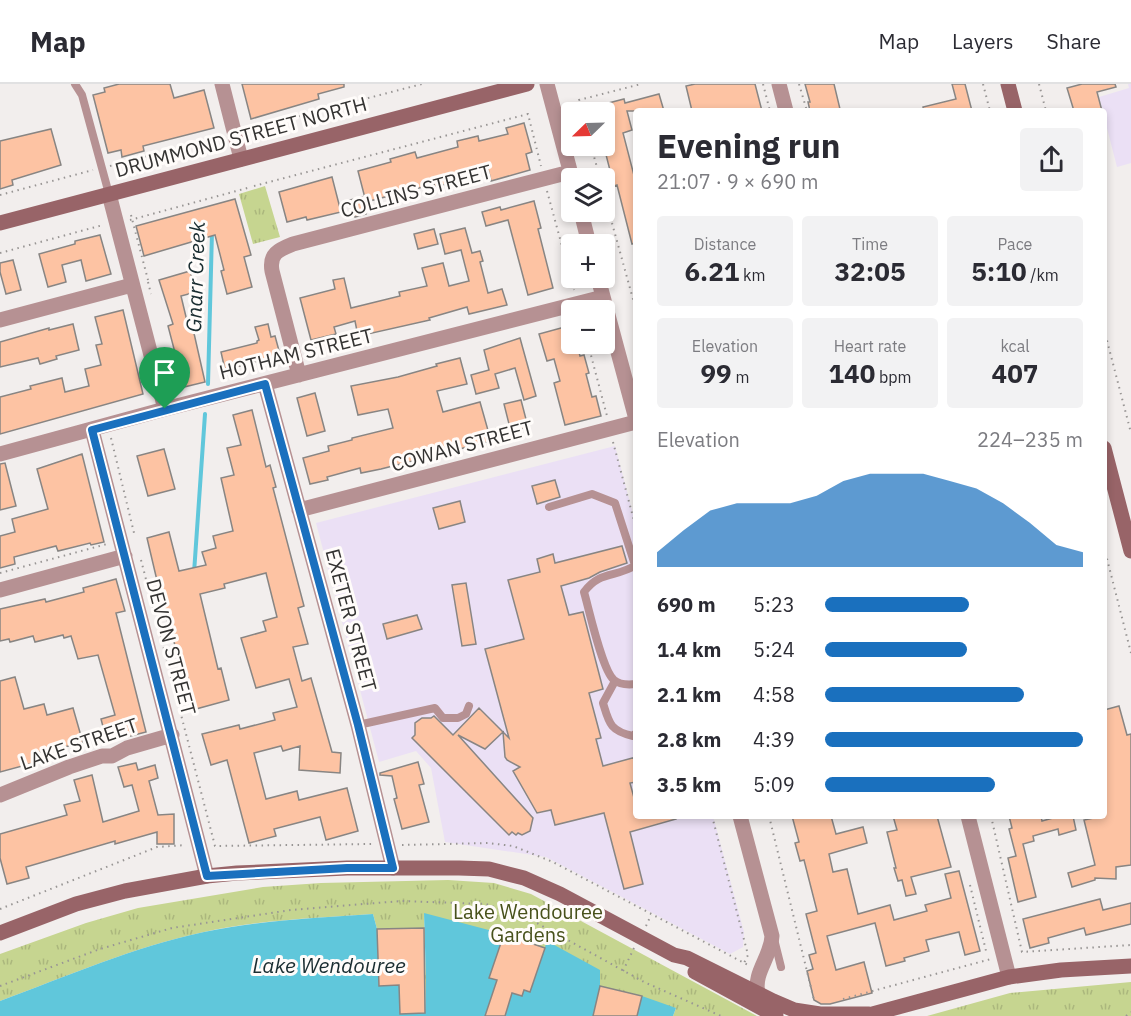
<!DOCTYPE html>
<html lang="en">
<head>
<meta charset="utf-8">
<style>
	:root { --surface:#fff; --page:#f2f2f3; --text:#2b2b33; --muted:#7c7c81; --line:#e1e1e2; --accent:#1a70be }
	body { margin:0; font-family:"IBM Plex Sans",sans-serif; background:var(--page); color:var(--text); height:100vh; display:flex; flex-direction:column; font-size:22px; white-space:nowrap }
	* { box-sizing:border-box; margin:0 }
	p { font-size:20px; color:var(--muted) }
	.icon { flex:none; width:33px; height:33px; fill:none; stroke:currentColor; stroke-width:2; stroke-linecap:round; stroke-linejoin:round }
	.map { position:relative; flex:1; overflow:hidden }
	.side { position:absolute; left:633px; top:24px; width:474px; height:711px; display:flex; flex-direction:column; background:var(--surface); border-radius:6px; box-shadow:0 3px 9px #0003 }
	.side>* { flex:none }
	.needle { width:39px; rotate:247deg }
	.tools { position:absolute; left:561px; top:18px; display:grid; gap:12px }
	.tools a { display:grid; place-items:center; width:54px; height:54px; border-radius:6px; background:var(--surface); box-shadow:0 3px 9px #0003; font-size:30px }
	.pin { position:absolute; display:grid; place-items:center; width:51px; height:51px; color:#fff; margin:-62px -26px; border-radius:50% 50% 50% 0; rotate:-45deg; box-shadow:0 0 6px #0007 }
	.pin .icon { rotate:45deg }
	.round { display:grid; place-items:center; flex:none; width:63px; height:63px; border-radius:6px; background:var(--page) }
	.headline { display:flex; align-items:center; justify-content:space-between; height:102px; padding:0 24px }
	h1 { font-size:33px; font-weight:700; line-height:45px }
	.stats { display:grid; grid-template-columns:repeat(3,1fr); gap:9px; height:102px; padding:6px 24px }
	.stats div { display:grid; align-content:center; border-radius:6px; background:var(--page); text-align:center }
	.stats b { font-size:26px; font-weight:700 }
	.stats small { font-size:16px; font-weight:400 }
	.stats p { font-size:16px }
	.chart { height:168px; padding:12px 24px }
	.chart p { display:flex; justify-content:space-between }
	.chart svg { width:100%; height:108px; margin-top:6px; fill:var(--accent); opacity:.7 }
	ul { padding:0 24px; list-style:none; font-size:20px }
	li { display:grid; grid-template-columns:96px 72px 1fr; align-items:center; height:45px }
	li i { height:15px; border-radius:8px; background:var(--accent) }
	header { display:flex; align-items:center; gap:36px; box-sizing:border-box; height:84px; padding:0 30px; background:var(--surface); border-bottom:2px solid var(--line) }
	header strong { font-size:28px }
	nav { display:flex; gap:33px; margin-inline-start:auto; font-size:21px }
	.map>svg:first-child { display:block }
	.medical { fill:#ebe0f5 }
	.park { fill:url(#park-tufts) }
	.water { fill:#60c7db }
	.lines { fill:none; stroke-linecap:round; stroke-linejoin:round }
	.stream { stroke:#60c7db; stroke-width:4 }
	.building { fill:#fdc3a3; stroke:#888583; stroke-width:1.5 }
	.path { stroke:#989594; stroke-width:2; stroke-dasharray:1.5 4.5; stroke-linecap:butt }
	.lane { stroke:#b69193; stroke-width:8 }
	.street { stroke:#b69193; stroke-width:15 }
	.secondary { stroke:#986468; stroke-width:15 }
	.route-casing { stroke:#fff; stroke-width:12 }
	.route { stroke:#1a70be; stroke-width:8 }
	.labels { text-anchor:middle; stroke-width:6; stroke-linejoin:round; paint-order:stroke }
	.street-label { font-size:20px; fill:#343332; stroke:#fffcfa }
	.park-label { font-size:20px; fill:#48511b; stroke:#fffcfa }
	.water-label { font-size:21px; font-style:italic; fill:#1a2d31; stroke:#fffcfa }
</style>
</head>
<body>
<header>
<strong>Map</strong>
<nav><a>Map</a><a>Layers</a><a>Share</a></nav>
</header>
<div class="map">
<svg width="1131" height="932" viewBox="0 0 1131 932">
	<defs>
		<pattern id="park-tufts" width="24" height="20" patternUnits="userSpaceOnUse" patternTransform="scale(1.5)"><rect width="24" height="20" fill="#c6d590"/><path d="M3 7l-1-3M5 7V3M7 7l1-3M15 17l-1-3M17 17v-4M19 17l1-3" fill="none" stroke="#abb77d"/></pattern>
	</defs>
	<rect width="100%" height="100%" fill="#f2eeed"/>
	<path class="medical" d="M1128 0H1131V79L1117 83 1099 13 1129 4Z
		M615 362 636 441V732H713L744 848 743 863 730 870 546 773 445 758 431 684 416 667 379 678 316 439Z"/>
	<path class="park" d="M265 102 280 153 253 160 239 110Z
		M448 796 494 799 531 810 757 932H673L676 924 530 908 522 912 505 932 497 896 489 894 424 829 426 897 425 929 400 930 379 902 377 845 373 830C316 834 259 836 204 848 134 863 67 892 0 917V870L86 839 138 824 263 803 321 799Z
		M1131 898V932H927L1010 909Z"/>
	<path class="water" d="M424 829 504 850 490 893 497 896 485 932H0V917C67 892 134 863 204 848 260 836 316 834 373 830L377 845 379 902 399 901 400 930 425 929 426 896Z
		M547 857 600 886V902L593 932H505L512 909 522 912 524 906 530 908Z
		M642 912 676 924 673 932H637Z"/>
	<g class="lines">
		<path class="stream" d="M208 300 212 148
			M194 489 205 330"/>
	</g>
	<path class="building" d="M119 0H170L174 14 204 6 214 44 143 62 144 67 122 73 121 66 108 69 93 11 105 8 104 4Z
		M242 0H344V3L318 10 319 15 251 35Z
		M695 0H755L762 27H692L686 2Z
		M805 0H834L840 25 810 27 808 18H810Z
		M952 0H965L972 27H924L923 23 956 15Z
		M1082 0H1115L1116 3 1097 8 1102 27H1074L1067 4Z
		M659 10 664 27H627L632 46 623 49 636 99V159L632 160 617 101 614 102 604 63V28H585V25L624 15 625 19Z
		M524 39 532 68 526 70 530 86 491 97 487 81 459 88 461 96 435 103 434 100 366 118 358 87 391 78 390 75 415 68 417 74 458 63 457 57 478 52 479 57 508 50 506 44Z
		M51 45 61 81 12 96 13 101 0 105V57Z
		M332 93 341 128 307 136 306 133 287 138 279 108Z
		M362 113 366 130 355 133 350 116Z
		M235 115 251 171 244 173 252 203 227 210 221 187 224 186 215 151 144 172 136 142Z
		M534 117 541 144 538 145 553 204 528 211 508 136 486 142 482 128 500 123 501 126Z
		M465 144 472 169 480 167 483 177 480 178 488 209 502 205 507 221 469 230 467 223 429 234 430 236 368 250 366 245 357 247 355 237 334 243 336 250 311 256 300 214 335 205 333 196 344 194 351 224 400 212 399 208 427 202 422 184 443 179 449 202 469 197 461 166 445 170 440 150Z
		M434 145 438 160 418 165 414 150Z
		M100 151 111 190 86 197 81 176 62 181 66 198 48 203 39 170 75 160V157Z
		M13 176 21 206 6 210 0 188V179Z
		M190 187 196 208 181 212 187 237 191 236 205 298 184 303 168 242 173 240 159 196Z
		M123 226 143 310 0 350V313L31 305 30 302 62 294 65 308 89 302 85 285 101 281 96 261 102 260 95 233Z
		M73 240 79 266 56 272 57 275 40 280 38 274 0 283V258L49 244V246Z
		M268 240 271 253 275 252 281 274 263 279 262 276 225 286 221 268 257 259V257L259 256 255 243Z
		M572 241V260H577L580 272 584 271 589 289 586 290 592 313 596 312 601 332 565 341 554 299 560 297 554 275 547 277 539 250Z
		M520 254 536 312 524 316 515 284 495 290 499 304 476 310 471 291 489 286 484 266Z
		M460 274 467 300 437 307 443 328 480 318 491 357 381 385 361 389 360 384 327 393 328 396 310 400 303 374 329 367 328 362 352 356V354L393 344 388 325 358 331 351 302 398 293 437 282 436 280Z
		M315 309 325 347 307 352 297 314Z
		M521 316 528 343 511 348 504 320Z
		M252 326 266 383 270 381 276 403 273 404 304 522 298 524 308 560 293 563 302 597 311 594 332 668 341 669 340 689 299 686 300 662 283 667 281 662 254 669 266 715 297 707 299 716 347 704 358 747 326 756 320 733 274 745 276 752 249 759 227 676 211 681 202 650 239 641 240 645 275 636 273 629 297 623 289 595 256 604 241 554 266 547 263 537 277 533 266 489 224 500 225 504 200 510 218 585 221 584 229 616 196 625 184 580 181 581 163 522 147 454 169 448 179 487 206 481 202 468 216 464 213 452 233 447 221 394 234 391 227 364 241 361 233 331Z
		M164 365 175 405 148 412 137 372Z
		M82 370 104 458 91 461 90 459 58 467 56 462 14 473 15 480 0 484V452L15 448 12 435 48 425 37 385Z
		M5 379 16 422 0 426V380Z
		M555 396 560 413 537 420 532 402Z
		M460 417 465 438 439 445 433 424Z
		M622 462 627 479 600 488 589 494 561 502 569 531 583 528 603 605 589 609 601 654 596 655 603 682 636 673V698L630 699 636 721V732H675L676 735 630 748 643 800 624 805 604 729 555 741 551 726 537 729 513 687 520 683 507 676 505 673 503 648 485 665 458 651 533 734 530 747 522 751 518 749 516 751 512 748 509 751 412 654 415 651V639L422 634H431L434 632 453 651 479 624 509 654 485 565 524 555 508 496 540 488 537 475 553 470 555 479Z
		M116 495 125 527 116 529 146 648 107 658 101 635 115 631 98 571 78 575 71 552 64 554 63 551 35 558 33 552 10 558 9 555 0 557V525L45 515 46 518 84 508 83 504Z
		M466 499 476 560 462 562 452 501Z
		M417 531 422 545 387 555 383 540Z
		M15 593 24 625 44 620 47 631 73 624 83 659 35 669 37 678 0 688V597Z
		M1119 622 1127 651 1131 650V781L1116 783V795L1095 794V796L1072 803 1068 789 1095 781 1084 736 1104 732V626Z
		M418 678 424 700 419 701 429 738 402 745 394 715 397 714 392 692 380 691V689Z
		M136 679 138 686 155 681 158 694 149 697 158 731 174 730V760H157V748L115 760V757L26 783 29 794 7 800 0 774V750L67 731 64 721 80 717 74 696 92 691 103 738 139 727 132 701 124 703 118 683Z
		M792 732H831L836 750 863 743 867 759 829 770 833 788 847 785 858 830 890 821 894 836 927 827 925 821 951 814 945 790 959 787 980 867 965 871 959 848 926 856 929 867 904 874 905 877 886 882 875 839 827 852 836 886 864 878 872 909 830 920H821L814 916 807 887 813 885 809 871 816 869 806 830 817 827 804 776 800 777 795 759 799 758Z
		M893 732H937L951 783 911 793 916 810 906 812 902 796 898 797 894 784H896L887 748 897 746Z
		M1009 732H1041L1042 737 1060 732H1073L1076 746 1059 751 1058 745 1033 752 1034 757 1023 760 1036 813 1018 818 1008 774 1016 772 1009 745 1012 744Z
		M1100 815 1103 826 1131 819V840L1086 851 1084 844 1048 854 1049 859 1030 864 1023 835Z
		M424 844 425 929 400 930 399 901 379 902 377 845Z
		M504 850 545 864 530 908 524 906 522 912 512 909 505 932H485L497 896 489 894Z
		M600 902 642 912 637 932H593Z"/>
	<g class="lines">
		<path class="path" d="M763 0 770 27
			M799 0 807 27
			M983 0 990 27
			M1039 0 1046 27
			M582 28 579 16 641 0
			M246 46 422 0
			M591 62 600 94
			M110 82 221 53
			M254 102 528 30 541 82
			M547 107 574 206
			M604 110 636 226
			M0 111 93 86
			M131 131 148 196
			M130 136 251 103
			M0 169 103 141
			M148 198 151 210
			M1104 245 1131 349
			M588 260 607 332
			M111 354 135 453
			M613 358 636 444
			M1104 463 1131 569
			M141 476 215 762 373 760
			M0 489 107 460
			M712 732 748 871 744 879
			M769 732 814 916
			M991 732 1022 868 1131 861
			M402 761 488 759 513 762 553 778 748 881
			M970 801 987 871
			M0 825 157 763 186 761
			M646 842 651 831
			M623 887 634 864
			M0 902 100 865 172 844 291 826 351 821 402 817 486 820 535 838 644 898 721 932
			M843 915 991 875
			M1126 932 1131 928"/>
		<path class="lane" d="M75 0 82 11 109 110
			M549 423 592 410 615 419 635 481
			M636 481C616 494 600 486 584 508 589 525 602 586 614 596 620 601 628 601 636 600
			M615 597 603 619C609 639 610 647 633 652L636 649
			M358 641 435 624 443 634H458L466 630 469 622
			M775 859 781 883"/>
		<path class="street" d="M222 0 241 75
			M547 0 572 94
			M779 0 786 27
			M109 110 165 325
			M581 128 589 160
			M598 194 636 335
			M0 236 132 201
			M299 291 272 187C269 170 278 166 293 160L570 88
			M265 300 358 641 393 784
			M92 346 207 792
			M0 370 165 325 603 213
			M299 426 636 338
			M0 506 125 472
			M0 711 69 683 102 672H112L127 664 172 651
			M740 732 772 852C771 873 753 889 758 909
			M968 732 1009 893"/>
		<path class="secondary" d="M1008 0 1015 27
			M0 139 527 0
			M1104 364 1131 467
			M0 849 76 820 125 807 207 792 237 789 347 784H459L489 785 524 794 560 810 674 871 687 874 773 917 794 926 820 930H869
			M695 888 776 932
			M865 932 1009 893 1061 886 1131 882"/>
	</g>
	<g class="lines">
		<g class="route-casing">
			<path id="route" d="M265 300 358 641 393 784H347L207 792 92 346Z"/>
		</g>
		<use href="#route" class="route"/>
	</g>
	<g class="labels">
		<g class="street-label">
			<text transform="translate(241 53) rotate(-15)" y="7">DRUMMOND STREET NORTH</text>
			<text transform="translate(416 107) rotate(-15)" y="7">COLLINS STREET</text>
			<text transform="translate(296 270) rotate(-14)" y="7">HOTHAM STREET</text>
			<text transform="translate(462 362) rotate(-15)" y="7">COWAN STREET</text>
			<text transform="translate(351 536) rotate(75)" y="7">EXETER STREET</text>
			<text transform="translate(171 563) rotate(75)" y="7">DEVON STREET</text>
			<text transform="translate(79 660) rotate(-19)" y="7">LAKE STREET</text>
		</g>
		<g class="park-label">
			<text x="528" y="835">Lake Wendouree<tspan x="528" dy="23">Gardens</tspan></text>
		</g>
		<g class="water-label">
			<text transform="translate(196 193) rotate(-88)" y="7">Gnarr Creek</text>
			<text x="329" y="889">Lake Wendouree</text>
		</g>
	</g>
</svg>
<div class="tools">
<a><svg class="needle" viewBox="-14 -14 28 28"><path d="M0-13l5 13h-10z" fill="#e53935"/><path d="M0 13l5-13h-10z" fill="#7c7c81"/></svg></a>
<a><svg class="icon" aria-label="layers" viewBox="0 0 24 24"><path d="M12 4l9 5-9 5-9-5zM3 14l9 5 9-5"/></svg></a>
<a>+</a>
<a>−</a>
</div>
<div class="pin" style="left:165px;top:325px;background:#1e9e55"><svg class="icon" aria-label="arrive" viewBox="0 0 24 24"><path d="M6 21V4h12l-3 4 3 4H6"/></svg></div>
<section class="side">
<div class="headline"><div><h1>Evening run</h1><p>21:07 · 9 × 690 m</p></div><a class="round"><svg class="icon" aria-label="share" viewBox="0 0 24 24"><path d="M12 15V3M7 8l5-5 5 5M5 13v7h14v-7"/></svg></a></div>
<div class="stats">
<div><p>Distance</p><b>6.21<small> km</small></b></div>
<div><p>Time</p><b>32:05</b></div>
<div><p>Pace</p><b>5:10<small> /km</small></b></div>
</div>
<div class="stats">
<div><p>Elevation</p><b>99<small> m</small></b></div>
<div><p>Heart rate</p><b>140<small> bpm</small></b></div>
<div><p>kcal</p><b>407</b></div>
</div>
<div class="chart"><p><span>Elevation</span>224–235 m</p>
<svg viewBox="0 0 160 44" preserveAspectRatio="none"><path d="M0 44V38L10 29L20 21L30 18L40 18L50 18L60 15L70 9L80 6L90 6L100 6L110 9L120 12L130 18L140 26L150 35L160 38V44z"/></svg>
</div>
<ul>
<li><b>690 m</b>5:23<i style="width:56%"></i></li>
<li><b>1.4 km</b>5:24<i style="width:55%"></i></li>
<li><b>2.1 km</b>4:58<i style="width:77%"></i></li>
<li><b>2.8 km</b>4:39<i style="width:100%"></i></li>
<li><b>3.5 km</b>5:09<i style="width:66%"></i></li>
</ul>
</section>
</div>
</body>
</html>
